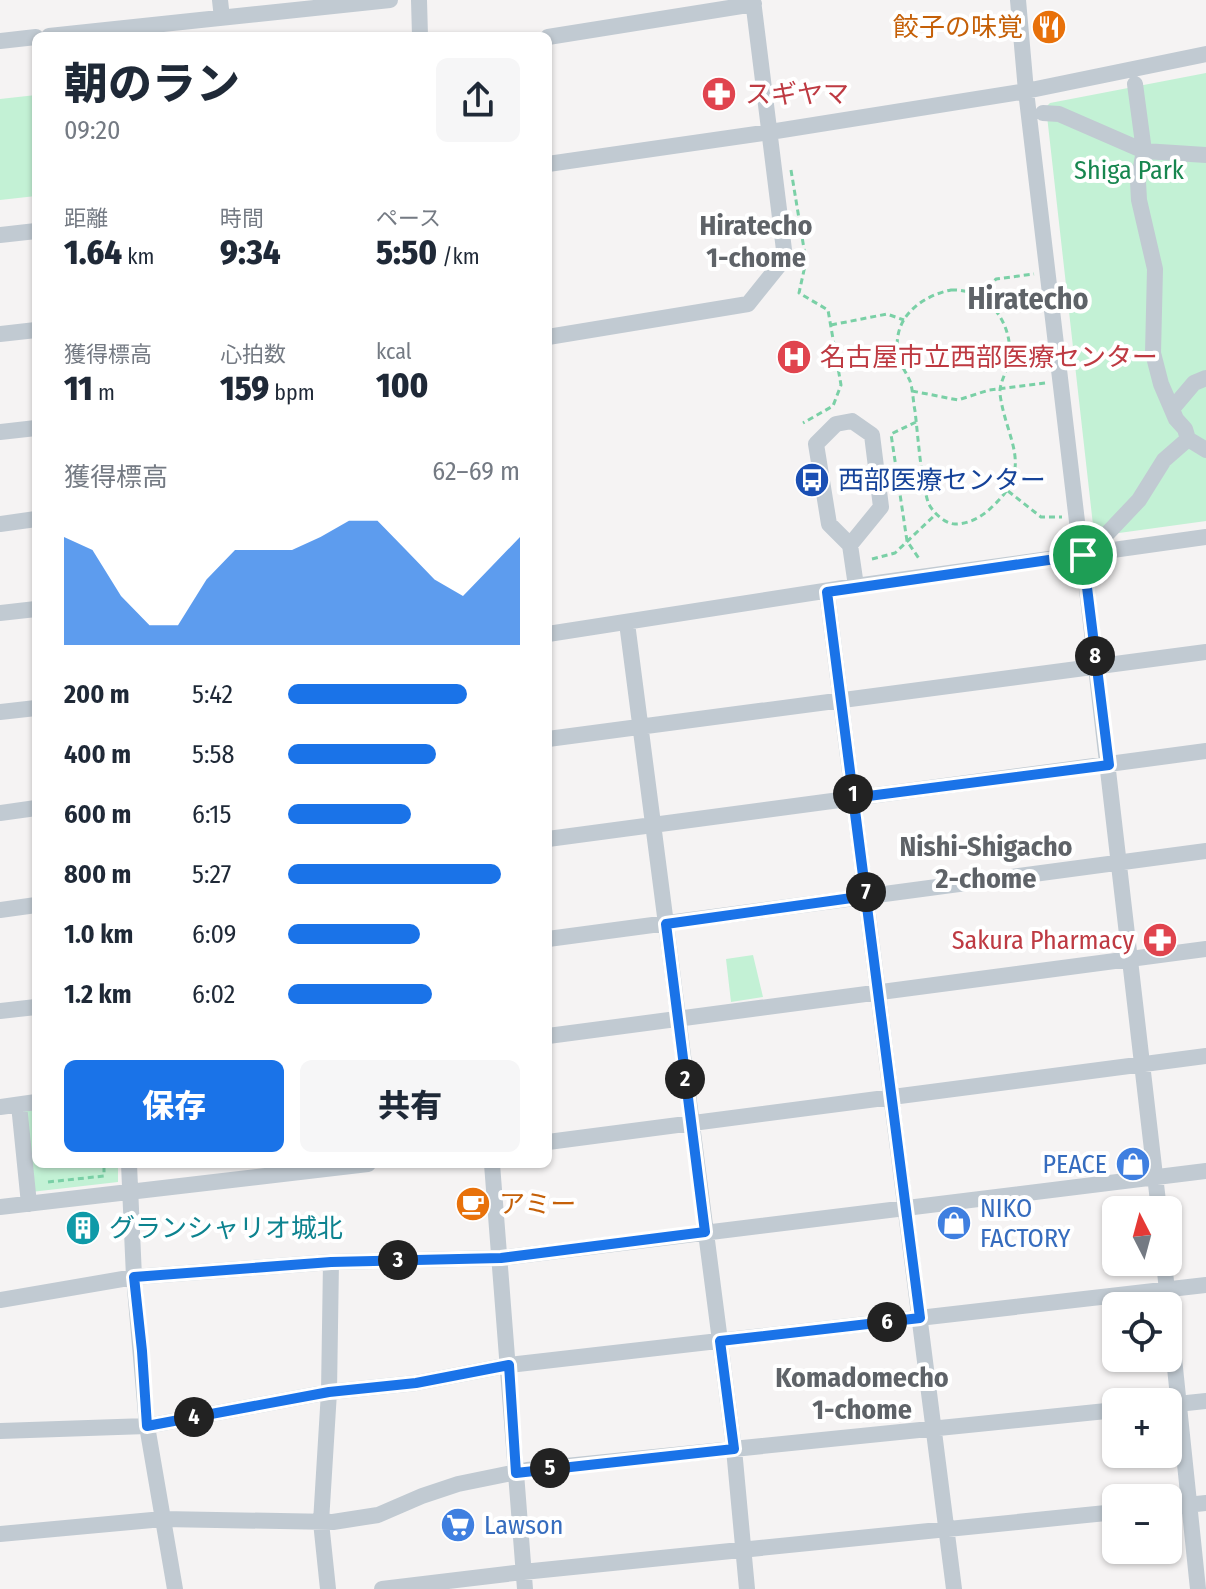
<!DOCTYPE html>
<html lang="ja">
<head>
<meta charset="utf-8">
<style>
	:root { --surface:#fff; --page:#f6f6f7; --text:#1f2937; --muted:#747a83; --accent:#1a73e8 }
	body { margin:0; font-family:"Fira Sans Condensed","Noto Sans JP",sans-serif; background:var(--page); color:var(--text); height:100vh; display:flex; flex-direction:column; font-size:30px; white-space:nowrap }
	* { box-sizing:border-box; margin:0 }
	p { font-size:26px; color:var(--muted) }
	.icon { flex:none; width:44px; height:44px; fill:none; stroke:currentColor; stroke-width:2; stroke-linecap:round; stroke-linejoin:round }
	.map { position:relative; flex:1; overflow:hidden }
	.panel { position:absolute; left:32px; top:32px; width:520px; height:1136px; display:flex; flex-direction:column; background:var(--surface); border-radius:12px; box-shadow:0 2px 6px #0004 }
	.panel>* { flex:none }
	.needle { width:52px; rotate:354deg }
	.tools { position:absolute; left:1102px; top:1196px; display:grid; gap:16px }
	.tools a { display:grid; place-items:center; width:80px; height:80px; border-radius:12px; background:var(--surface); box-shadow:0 2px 6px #0004; font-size:40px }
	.pin { position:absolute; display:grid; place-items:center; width:68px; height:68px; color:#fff; margin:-34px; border:4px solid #fff; border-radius:50%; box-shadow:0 2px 8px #0007 }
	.km { position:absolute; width:40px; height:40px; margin:-20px; border-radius:50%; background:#222; color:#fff; font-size:22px; line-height:40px; text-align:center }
	.round { display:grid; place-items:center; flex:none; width:84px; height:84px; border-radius:12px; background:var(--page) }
	.overview { display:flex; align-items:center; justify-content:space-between; height:136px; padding:0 32px }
	h1 { font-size:44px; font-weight:800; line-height:60px }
	.metrics { display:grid; grid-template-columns:repeat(3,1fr); gap:12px; height:136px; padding:8px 32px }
	.metrics div { display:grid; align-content:center }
	.metrics b { font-size:34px; font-weight:800 }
	.metrics small { font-size:22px; font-weight:400 }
	.metrics p { font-size:22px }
	.chart { height:224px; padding:16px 32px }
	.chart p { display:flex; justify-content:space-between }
	.chart svg { width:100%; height:144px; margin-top:8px; fill:var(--accent); opacity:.7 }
	.primary-button { display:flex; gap:16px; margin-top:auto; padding:16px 32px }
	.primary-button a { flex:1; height:92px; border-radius:12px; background:var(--accent); color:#fff; font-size:32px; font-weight:800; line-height:92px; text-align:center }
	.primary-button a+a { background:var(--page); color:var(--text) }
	ul { padding:0 32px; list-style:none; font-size:26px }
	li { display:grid; grid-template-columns:128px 96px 1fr; align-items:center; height:60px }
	li i { height:20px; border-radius:10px; background:var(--accent) }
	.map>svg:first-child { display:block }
	.green { fill:#c3f1d5 }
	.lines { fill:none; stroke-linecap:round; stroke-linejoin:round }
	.path { stroke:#7ad0a6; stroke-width:3; stroke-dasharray:6 4; stroke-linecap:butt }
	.minor { stroke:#c1cad2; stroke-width:16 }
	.route-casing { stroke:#fff; stroke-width:16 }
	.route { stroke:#1a73e8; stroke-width:10 }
	.labels { text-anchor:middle; stroke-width:8; stroke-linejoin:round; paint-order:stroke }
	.food-label { font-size:26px; fill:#c56008; stroke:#fff; text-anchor:end }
	.health-label { font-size:26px; fill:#be3a42; stroke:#fff; text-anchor:start }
	.park-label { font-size:26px; fill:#17864f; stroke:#fff }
	.transit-label { font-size:26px; fill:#164399; stroke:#fff; text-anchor:start }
	.shop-label { font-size:26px; fill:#366cbe; stroke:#fff; text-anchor:start }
	.culture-label { font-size:26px; fill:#0d838f; stroke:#fff; text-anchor:start }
	.neighbourhood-label { font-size:28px; font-weight:bold; fill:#5f6368; stroke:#fff }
	.quarter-label { font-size:30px; font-weight:bold; fill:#5f6368; stroke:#fff }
</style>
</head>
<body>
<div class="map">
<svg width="1206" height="1589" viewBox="0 0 1206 1589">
	<rect width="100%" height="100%" fill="#f5f3f3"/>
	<path class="green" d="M1206 73V521L1119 533 1093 525 1046 107 1050 103Z
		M36 95V196L0 200V99Z
		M753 955 763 997 731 1002 726 959Z
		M36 1109V1164H118V1182L31 1192 24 1111Z"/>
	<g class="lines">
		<path class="path" d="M791 170 806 261 799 293 828 310 841 385 833 406 803 423
			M951 290C987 288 1014 323 1009 359 1008 371 999 382 1000 394 1006 440 1035 467 993 506 983 516 970 524 955 524 945 524 931 511 928 502 921 480 918 436 915 411 913 401 913 390 910 381 906 372 899 363 898 353 892 318 921 296 951 290Z
			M982 296 996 279 1034 274
			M831 325 887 314 904 320
			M912 391 958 400 989 390 1045 383
			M916 422 891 434 907 541 920 560
			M1008 491 1041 517H1062
			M872 559 895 553 937 513
			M48 1182 104 1176V1164"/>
		<path class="minor" d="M220 0 222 18
			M419 0 420 36
			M1018 0 1026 91 1078 530 1083 555 1159 1210
			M49 36 390 0
			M548 37 754 4
			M0 41 36 37
			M1135 84 1144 151 1138 182 1139 200 1155 269 1153 353 1161 384 1176 419 1185 429 1188 439 1206 450
			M1043 113 1059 114 1144 151 1206 155
			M548 164 770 132 1026 91 1206 54
			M0 235 36 231
			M0 334 36 330
			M548 337 748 304 785 258 753 0
			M1172 409 1194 383 1206 378
			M0 432 36 428
			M0 524 36 519
			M1103 538 1139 500 1164 460 1188 439
			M850 545 881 507 872 435 852 421 836 424 816 444 829 524 850 545 856 586
			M827 592 954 1589
			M0 613 36 609
			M627 623 734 1449 747 1589
			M548 634 856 586 1206 537
			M0 712 36 708
			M548 739 1206 652
			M0 813 36 808
			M548 839 1206 751
			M0 910 36 905
			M548 939 1206 851
			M0 1011 36 1007
			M548 1036 1206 949
			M19 1105 29 1204
			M0 1107 36 1102
			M548 1142 1206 1056
			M129 1164 134 1277 147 1426 175 1589
			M492 1164 525 1589
			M0 1207 368 1164
			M1164 1262 1198 1589
			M0 1300 134 1277 331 1262 501 1258 1206 1171
			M1168 1405 1206 1401
			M0 1431 147 1426 329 1392 416 1383 509 1365 1206 1285
			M1168 1507 1206 1503
			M0 1534 163 1519 333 1522 378 1515 422 1496 458 1484 527 1470 1116 1410
			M328 1589 321 1522 329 1392 331 1262
			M382 1589 523 1572 1116 1512"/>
	</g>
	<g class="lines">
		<g class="route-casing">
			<path id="route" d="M1083 555 827 592 866 896 666 924 705 1232 501 1258 331 1262 134 1277 142 1351 147 1426 329 1392 416 1383 509 1365 516 1473 734 1449 720 1341 920 1318C899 1144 876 971 853 798L1109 765 1083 555"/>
		</g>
		<use href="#route" class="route"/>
	</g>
	<defs>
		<g id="restaurant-disc" transform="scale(1.8)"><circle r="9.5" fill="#e8710a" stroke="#fff"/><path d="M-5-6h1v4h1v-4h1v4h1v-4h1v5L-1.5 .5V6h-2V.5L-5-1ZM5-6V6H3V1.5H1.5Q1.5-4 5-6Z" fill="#fff"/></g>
		<g id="pharmacy-disc" transform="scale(1.8)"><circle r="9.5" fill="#e0444e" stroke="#fff"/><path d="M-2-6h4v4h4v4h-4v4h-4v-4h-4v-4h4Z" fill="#fff"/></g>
		<g id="hospital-disc" transform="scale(1.8)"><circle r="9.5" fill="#e0444e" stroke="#fff"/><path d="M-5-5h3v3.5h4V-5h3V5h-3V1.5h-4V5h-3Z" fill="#fff"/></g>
		<g id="bus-disc" transform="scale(1.8)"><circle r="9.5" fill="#1a4fb4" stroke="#fff"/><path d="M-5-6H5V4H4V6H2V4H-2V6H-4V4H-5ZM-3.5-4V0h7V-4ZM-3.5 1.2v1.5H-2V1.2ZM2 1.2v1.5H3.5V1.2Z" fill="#fff"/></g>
		<g id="shop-disc" transform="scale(1.8)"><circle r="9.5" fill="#3f7fe0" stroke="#fff"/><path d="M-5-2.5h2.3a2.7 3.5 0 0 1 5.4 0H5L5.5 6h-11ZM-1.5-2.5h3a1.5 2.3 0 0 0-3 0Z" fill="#fff"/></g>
		<g id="cafe-disc" transform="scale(1.8)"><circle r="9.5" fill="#e8710a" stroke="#fff"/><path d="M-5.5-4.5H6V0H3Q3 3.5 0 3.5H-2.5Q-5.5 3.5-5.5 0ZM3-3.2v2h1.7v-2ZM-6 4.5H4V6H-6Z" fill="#fff"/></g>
		<g id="building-disc" transform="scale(1.8)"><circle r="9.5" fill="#0f9aa8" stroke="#fff"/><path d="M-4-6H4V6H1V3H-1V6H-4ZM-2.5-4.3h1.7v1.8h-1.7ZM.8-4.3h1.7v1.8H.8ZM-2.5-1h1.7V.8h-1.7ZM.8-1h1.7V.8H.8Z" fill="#fff"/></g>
		<g id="supermarket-disc" transform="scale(1.8)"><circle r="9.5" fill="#3f7fe0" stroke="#fff"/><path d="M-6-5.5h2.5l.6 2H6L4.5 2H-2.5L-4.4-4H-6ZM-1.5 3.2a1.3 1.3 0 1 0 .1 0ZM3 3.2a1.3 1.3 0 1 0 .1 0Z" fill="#fff"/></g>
	</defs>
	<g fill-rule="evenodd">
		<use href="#restaurant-disc" x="1049" y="27"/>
		<use href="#pharmacy-disc" x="719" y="94"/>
		<use href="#hospital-disc" x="794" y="357"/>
		<use href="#bus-disc" x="812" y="480"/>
		<use href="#pharmacy-disc" x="1160" y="940"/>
		<use href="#shop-disc" x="1133" y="1164"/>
		<use href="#cafe-disc" x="473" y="1204"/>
		<use href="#shop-disc" x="954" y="1223"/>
		<use href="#building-disc" x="83" y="1228"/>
		<use href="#supermarket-disc" x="458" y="1525"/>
	</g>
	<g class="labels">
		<g class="food-label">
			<text x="1023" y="36">餃子の味覚</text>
			<text x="499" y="1213" text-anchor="start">アミー</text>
		</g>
		<g class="health-label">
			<text x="745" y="103">スギヤマ</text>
			<text x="820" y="366">名古屋市立西部医療センター</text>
			<text x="1134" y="949" text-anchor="end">Sakura Pharmacy</text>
		</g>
		<g class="park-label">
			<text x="1129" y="179">Shiga Park</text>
		</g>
		<g class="transit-label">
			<text x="838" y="489">西部医療センター</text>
		</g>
		<g class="shop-label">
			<text x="1107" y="1173" text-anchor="end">PEACE</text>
			<text x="980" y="1217">NIKO<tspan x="980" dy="30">FACTORY</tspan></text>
			<text x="484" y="1534">Lawson</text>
		</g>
		<g class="culture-label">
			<text x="109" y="1237">グランシャリオ城北</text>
		</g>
		<g class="neighbourhood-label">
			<text x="756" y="235">Hiratecho<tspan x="756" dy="32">1-chome</tspan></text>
			<text x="986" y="856">Nishi-Shigacho<tspan x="986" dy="32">2-chome</tspan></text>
			<text x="862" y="1387">Komadomecho<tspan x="862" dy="32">1-chome</tspan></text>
		</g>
		<g class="quarter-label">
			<text x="1028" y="309">Hiratecho</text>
		</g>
	</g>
</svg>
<div class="tools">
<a><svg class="needle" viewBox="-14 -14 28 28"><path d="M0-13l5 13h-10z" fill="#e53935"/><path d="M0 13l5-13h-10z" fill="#747a83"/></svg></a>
<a><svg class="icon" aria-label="locate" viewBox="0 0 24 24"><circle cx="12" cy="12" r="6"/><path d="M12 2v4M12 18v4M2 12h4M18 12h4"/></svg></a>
<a>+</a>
<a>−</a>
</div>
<div class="pin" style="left:1083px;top:555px;background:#1e9e55"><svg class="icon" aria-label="arrive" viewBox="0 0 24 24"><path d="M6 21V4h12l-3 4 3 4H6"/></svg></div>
<b class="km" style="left:853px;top:794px">1</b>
<b class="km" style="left:685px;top:1079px">2</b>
<b class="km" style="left:398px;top:1260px">3</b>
<b class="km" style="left:194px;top:1417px">4</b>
<b class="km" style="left:550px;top:1468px">5</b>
<b class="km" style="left:887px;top:1322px">6</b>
<b class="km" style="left:866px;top:892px">7</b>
<b class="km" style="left:1095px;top:656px">8</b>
<section class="panel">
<div class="overview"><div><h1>朝のラン</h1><p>09:20</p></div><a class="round"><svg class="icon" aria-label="share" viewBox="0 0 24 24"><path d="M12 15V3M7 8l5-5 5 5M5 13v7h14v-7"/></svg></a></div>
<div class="metrics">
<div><p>距離</p><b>1.64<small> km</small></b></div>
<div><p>時間</p><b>9:34</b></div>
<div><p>ペース</p><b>5:50<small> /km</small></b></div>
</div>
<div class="metrics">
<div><p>獲得標高</p><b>11<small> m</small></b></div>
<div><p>心拍数</p><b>159<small> bpm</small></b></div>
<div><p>kcal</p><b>100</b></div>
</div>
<div class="chart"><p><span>獲得標高</span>62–69 m</p>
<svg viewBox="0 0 160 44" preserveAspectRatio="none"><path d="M0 44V11L10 15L20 29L30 38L40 38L50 24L60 15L70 15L80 15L90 11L100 6L110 6L120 15L130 24L140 29L150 20L160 11V44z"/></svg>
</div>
<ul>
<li><b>200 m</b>5:42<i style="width:77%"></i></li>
<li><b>400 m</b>5:58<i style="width:64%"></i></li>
<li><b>600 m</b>6:15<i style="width:53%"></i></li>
<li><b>800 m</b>5:27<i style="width:92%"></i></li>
<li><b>1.0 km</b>6:09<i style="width:57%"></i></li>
<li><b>1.2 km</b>6:02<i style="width:62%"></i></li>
</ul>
<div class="primary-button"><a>保存</a><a>共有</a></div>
</section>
</div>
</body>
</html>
